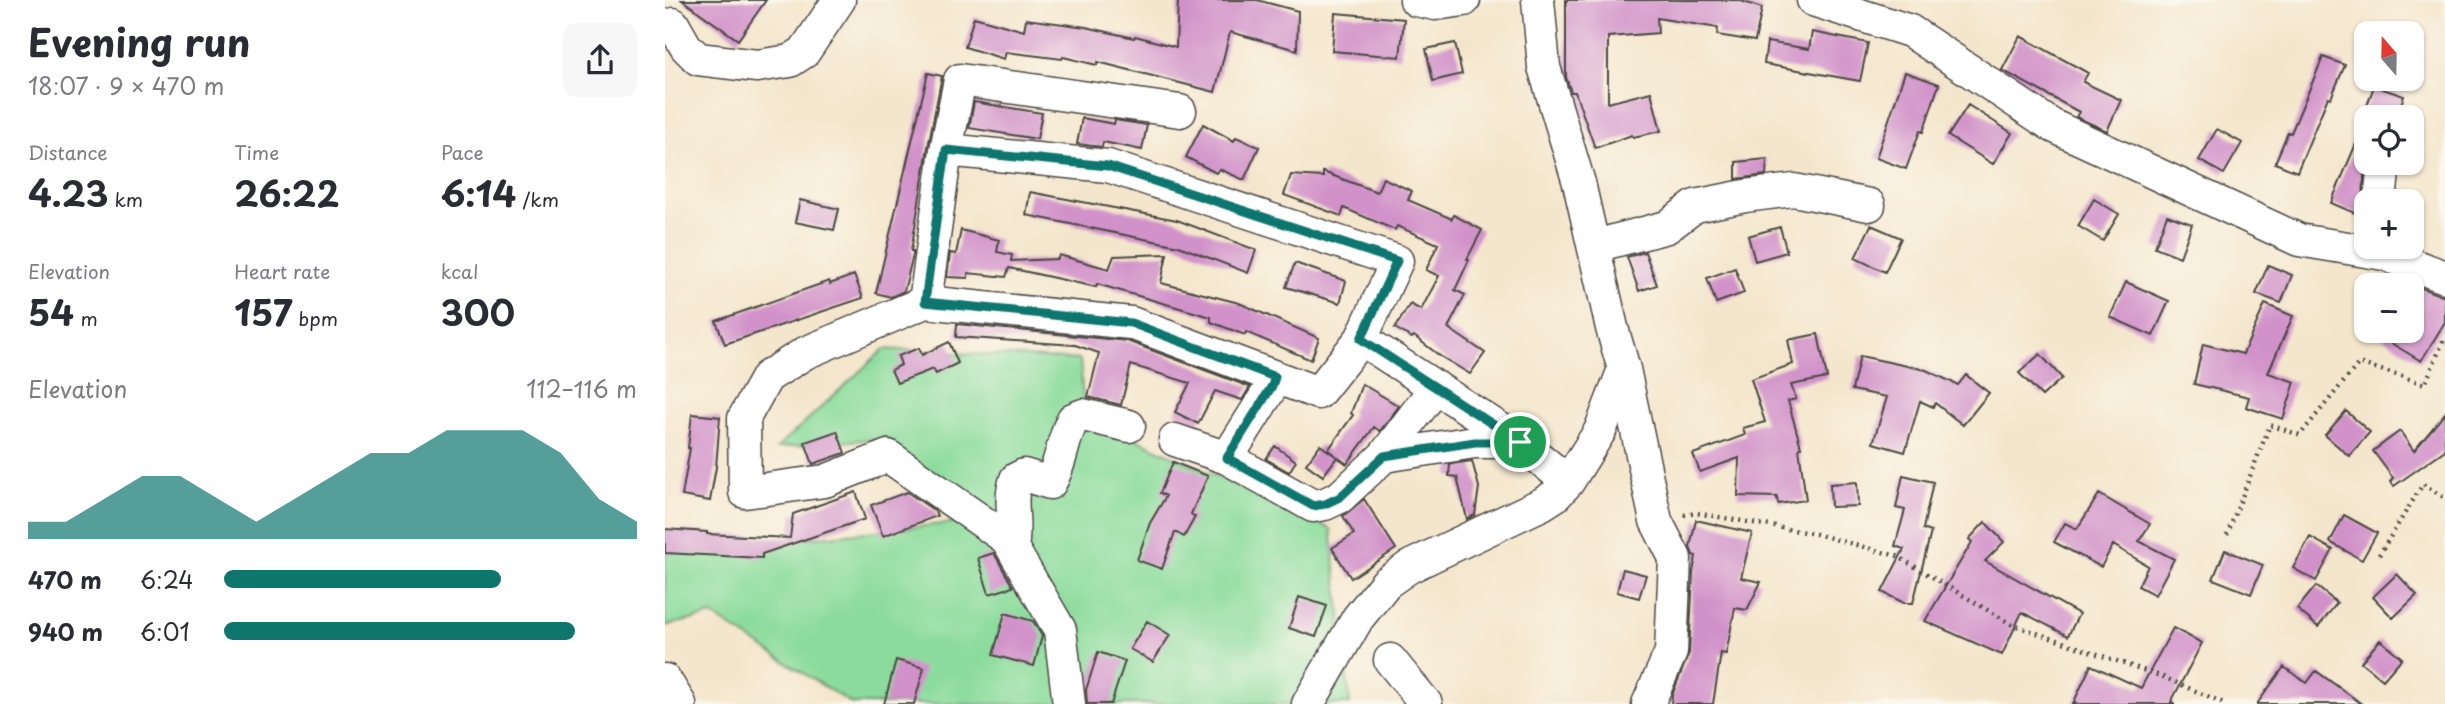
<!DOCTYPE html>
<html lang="en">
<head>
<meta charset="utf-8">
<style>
	:root { --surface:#fff; --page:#f7f7f7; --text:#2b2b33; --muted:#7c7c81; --accent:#0f766e }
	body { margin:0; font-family:"Playpen Sans",sans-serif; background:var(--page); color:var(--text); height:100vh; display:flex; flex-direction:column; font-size:26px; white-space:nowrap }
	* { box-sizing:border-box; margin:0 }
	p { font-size:23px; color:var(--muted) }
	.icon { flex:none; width:38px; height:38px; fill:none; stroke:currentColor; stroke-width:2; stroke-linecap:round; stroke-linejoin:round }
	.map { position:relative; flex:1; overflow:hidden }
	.side { display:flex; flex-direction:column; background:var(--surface); width:665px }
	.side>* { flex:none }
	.needle { width:46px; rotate:340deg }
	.fabs { position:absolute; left:1689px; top:21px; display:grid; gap:14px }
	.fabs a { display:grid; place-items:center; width:70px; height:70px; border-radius:14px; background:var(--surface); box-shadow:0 2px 5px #0004; font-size:35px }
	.pin { position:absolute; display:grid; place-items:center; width:60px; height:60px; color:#fff; margin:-30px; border:4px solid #fff; border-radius:50%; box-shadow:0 2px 7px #0007 }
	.round { display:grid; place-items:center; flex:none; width:74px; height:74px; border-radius:14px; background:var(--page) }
	.summary { display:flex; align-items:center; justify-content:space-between; height:119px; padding:0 28px }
	h1 { font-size:38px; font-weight:700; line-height:52px }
	.figures { display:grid; grid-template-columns:repeat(3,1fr); gap:10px; height:119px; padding:7px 28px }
	.figures div { display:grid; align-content:center }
	.figures b { font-size:35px; font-weight:700 }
	.figures small { font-size:19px; font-weight:400 }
	.figures p { font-size:19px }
	.chart { height:196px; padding:14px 28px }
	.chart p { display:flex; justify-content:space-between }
	.chart svg { width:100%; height:126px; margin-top:7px; fill:var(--accent); opacity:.7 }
	ul { padding:0 28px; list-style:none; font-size:23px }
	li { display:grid; grid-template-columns:112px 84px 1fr; align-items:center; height:52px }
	li i { height:18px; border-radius:9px; background:var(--accent) }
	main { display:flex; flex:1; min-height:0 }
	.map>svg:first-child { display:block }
	.grass { fill:#8bdc9c; stroke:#5b8464; stroke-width:2 }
	.building { fill:#d192c9 }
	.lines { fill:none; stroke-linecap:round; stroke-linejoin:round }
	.minor-casing { stroke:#494743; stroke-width:35 }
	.path { stroke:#494743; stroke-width:4.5; stroke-dasharray:2 5; stroke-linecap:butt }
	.minor { stroke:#fff; stroke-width:32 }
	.route-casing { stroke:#fff; stroke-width:14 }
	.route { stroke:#0f766e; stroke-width:9 }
</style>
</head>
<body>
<main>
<section class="side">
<div class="summary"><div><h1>Evening run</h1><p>18:07 · 9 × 470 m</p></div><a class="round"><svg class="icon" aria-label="share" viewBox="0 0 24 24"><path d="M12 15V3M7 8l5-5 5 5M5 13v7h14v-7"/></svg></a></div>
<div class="figures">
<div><p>Distance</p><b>4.23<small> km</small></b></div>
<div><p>Time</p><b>26:22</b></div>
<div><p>Pace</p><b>6:14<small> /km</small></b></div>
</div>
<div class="figures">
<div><p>Elevation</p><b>54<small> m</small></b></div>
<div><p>Heart rate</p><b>157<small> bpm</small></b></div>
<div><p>kcal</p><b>300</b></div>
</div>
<div class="chart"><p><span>Elevation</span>112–116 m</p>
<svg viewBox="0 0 160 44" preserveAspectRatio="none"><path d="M0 44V38L10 38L20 30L30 22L40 22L50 30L60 38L70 30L80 22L90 14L100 14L110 6L120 6L130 6L140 14L150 30L160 38V44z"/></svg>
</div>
<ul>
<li><b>470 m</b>6:24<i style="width:67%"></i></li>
<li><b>940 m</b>6:01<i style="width:85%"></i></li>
</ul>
</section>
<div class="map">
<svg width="1780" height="704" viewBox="0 0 1780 704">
	<rect width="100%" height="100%" fill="#fbf7ec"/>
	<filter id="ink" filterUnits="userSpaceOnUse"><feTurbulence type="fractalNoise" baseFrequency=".0143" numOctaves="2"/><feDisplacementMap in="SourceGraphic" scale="14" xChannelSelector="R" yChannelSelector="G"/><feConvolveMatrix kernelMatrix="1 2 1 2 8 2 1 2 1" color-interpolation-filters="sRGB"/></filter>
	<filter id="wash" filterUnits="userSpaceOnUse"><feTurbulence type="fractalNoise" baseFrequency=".00686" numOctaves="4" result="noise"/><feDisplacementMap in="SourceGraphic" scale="28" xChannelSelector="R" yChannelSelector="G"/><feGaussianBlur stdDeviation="1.57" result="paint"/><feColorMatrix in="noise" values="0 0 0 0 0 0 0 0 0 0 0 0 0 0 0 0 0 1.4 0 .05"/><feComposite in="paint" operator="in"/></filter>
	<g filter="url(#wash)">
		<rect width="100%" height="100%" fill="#f4e6cc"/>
		<path class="grass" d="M219 349 415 360 419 415 666 529 685 704H187L47 615 0 626V553L288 523 209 439 112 448Z"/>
		<g id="blocks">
			<path class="building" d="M17 0H101L73 40Z
				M513 0H592L633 11 632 50 565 32 550 92 433 62 432 65 398 57 397 59 341 52 339 59 300 47 309 17 359 31 361 19 421 27 469 38 470 36 511 47Z
				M901 0H1073L1097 8 1090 41 1052 35 1053 28 992 18 993 33 943 37V103L986 92 996 131 968 137 967 135 930 148 910 92H906L901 77Z
				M670 13 739 19 735 57 667 51Z
				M1147 32 1203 43 1195 81 1099 64 1102 42 1144 49Z
				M1355 36 1423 73 1418 82 1456 100 1442 131 1411 117 1414 112 1337 70Z
				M790 43 797 74 768 81 761 49Z
				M1658 57 1680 65 1666 98 1663 97 1632 172 1610 163 1623 132 1626 133Z
				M1240 72 1274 84 1258 132 1255 131 1241 169 1211 158Z
				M263 73 277 76 263 147 246 251H248V255L239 291 226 297 211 293Z
				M1709 86 1739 96 1731 117H1698Z
				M309 102 377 113 372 139 304 128Z
				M1303 105 1347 133 1328 164 1283 136Z
				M417 118 449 124 450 120 482 125 477 150 438 142 437 147 412 144Z
				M1701 120 1698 207 1694 215 1666 203Z
				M538 124 569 141 571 137 594 147 579 180 554 169 551 173 521 157Z
				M1552 129 1577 143 1559 174 1534 160Z
				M1102 159 1101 175 1071 179V162Z
				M658 172 712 192 718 178 747 191 743 200 787 219 789 215 817 230 802 259 804 260 790 290 800 295 783 328 820 353 805 374 775 356 749 336 747 338 730 328 745 304 756 310 774 276 761 270 773 244 732 226 730 230 679 208 676 216 619 195 626 175 658 177Z
				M365 192 512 220 591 250 583 273 514 246 361 215Z
				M1429 199 1454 214 1438 241 1413 226Z
				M135 200 174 209 169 230 130 222Z
				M1502 215 1527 224 1515 257 1490 247Z
				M1206 225 1236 238 1220 272 1190 258Z
				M1115 227 1122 252 1090 261 1083 236Z
				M296 230 334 240 332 252 347 255 346 261 393 259 394 255 444 269 449 256 502 254 496 283 574 303 654 338 646 360 581 332 580 335 546 322V317L432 284 431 287 344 268 341 277 303 273V278L282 277 285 253 291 254Z
				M980 252 992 285 974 291 962 257Z
				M630 263 681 281 675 303 621 287Z
				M1603 265 1627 275 1616 303 1591 294Z
				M1070 268 1079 293 1051 303 1042 278Z
				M189 275 198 298 60 344 51 321 164 281 165 284Z
				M1461 282 1504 301 1488 336 1445 317Z
				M1746 284 1780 297V322L1756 361 1706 331H1746Z
				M1600 304 1628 316 1603 373 1630 382 1618 419 1581 407 1584 397 1529 384 1538 344 1578 354Z
				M292 324 462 341 585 387 577 400 550 391 533 424 510 412 525 383 466 365 456 405 423 397 434 353 410 345 291 337Z
				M1153 334 1162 378 1126 385 1131 399 1123 401 1136 447 1134 448 1141 500 1113 504 1112 497 1073 496 1074 458 1035 472 1028 454 1080 435 1078 428 1100 422 1086 379 1128 364 1123 340Z
				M284 342 293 363 271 374 268 369 232 383 226 370 236 365 233 356 254 348 257 355Z
				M1375 354 1397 378 1377 396 1354 373Z
				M1195 356 1261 370 1293 385 1301 375 1324 393 1298 425 1270 403 1268 407 1255 401 1240 452 1208 443 1222 397 1187 390Z
				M697 384 734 406 715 431 709 427 682 464 663 450 688 415 686 413Z
				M1681 411 1705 432 1684 456 1660 435Z
				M1780 413V450L1729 486 1725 482 1728 478 1708 451 1735 431 1749 451Z
				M27 414 55 417 51 467 45 501 17 496 25 448H23Z
				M172 431 180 453 148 464 140 442Z
				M655 445 672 457 658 476 641 464Z
				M610 446 631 461 624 472 601 459Z
				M807 461 814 487 810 515 802 519 792 477 784 476 785 464Z
				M508 462 543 476 526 514 530 517 519 537 510 532 497 569 472 560 485 523 501 496 495 493Z
				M1238 475 1268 482 1258 529 1266 532 1248 603H1239L1217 592 1239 549 1230 546 1240 510 1231 508Z
				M1192 482 1193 506 1166 507 1165 484Z
				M191 492 200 519 97 554V558L0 553V529L42 532V534L125 538 128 514Z
				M242 492 270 511 272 516 218 536 206 505Z
				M1434 494 1485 524 1474 541 1509 559 1490 595 1473 586 1483 566 1448 545 1436 567 1389 542 1400 523 1412 529Z
				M699 499 731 549 686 578 667 548 689 534 678 516Z
				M1679 515 1712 533 1697 560 1665 542Z
				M1031 520 1087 533 1076 578 1096 582 1082 610 1070 608 1061 654 1056 653 1048 704H1006L1007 695 1024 653 1028 572 1031 556 1028 555 1025 547Z
				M1320 522 1339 542 1320 561 1414 614 1403 636 1357 612 1337 655 1260 621 1307 542 1304 539Z
				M1645 537 1668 550 1651 581 1628 568Z
				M1560 550 1598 565 1586 594 1548 579Z
				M329 553 348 587 324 594 313 558Z
				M958 569 981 575 974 598 952 592Z
				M1732 574 1752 595 1728 618 1708 597Z
				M1651 586 1672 603 1653 627 1632 609Z
				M634 597 662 606 651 637 624 628Z
				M340 613 368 621 377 636 369 666 328 655Z
				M482 621 505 635 488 662 465 649Z
				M1508 628 1537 643 1506 702 1510 704H1408L1426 665 1476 688Z
				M1715 640 1737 658 1718 680 1696 662Z
				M433 652 460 661 446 704H422L421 690Z
				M231 660 259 668 249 704H219Z
				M1619 667 1642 683 1651 671 1697 704H1592Z"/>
		</g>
	</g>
	<g filter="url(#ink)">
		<use href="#blocks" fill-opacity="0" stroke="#494743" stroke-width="2"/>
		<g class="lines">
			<g class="minor-casing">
				<path id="minor" d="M751 0 770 4 799 0
					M1148 0 1245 31 1388 126 1634 240 1719 254 1780 277
					M8 24 21 47 33 59 92 66 125 61 139 52 174 0
					M281 150 295 80 515 111
					M1715 201 1719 163
					M930 246 1002 227 1030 206 1080 196 1129 190 1204 205
					M260 302 281 150 443 166 732 261 696 339 855 442 903 482
					M959 369 991 521 1010 558 1006 652 983 704
					M510 440 562 458 607 386 610 377
					M719 456 771 387
					M562 458 648 506 660 504 675 497 719 456 810 442H855
					M347 547C352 523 343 502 351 479L359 475 385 483C397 463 397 440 408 419L418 415 464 426
					M725 660 761 704
					M0 680 15 704
					M404 704 395 630 342 539 223 456 160 481 80 492 79 418 102 377 140 353 260 302 466 323 653 393 696 339
					M643 704 693 618 721 583 744 567 771 554 877 504 891 495 903 482 935 431 959 369 947 328 914 183 879 67 873 0"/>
			</g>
			<path class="path" d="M1019 515 1031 513 1151 534 1232 556 1346 624 1498 677 1561 704
				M1562 535 1605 425 1635 435 1694 363 1760 384 1780 337
				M1714 555 1758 484 1780 498"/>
			<use href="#minor" class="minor"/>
		</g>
	</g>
	<g class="lines" filter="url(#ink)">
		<g class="route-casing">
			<path id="route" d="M281 150 443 166 732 261 696 339 855 442H810L719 456 675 497 660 504 648 506 562 458 607 386 610 377 466 323 260 302Z"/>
		</g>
		<use href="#route" class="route"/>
	</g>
</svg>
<div class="fabs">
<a><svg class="needle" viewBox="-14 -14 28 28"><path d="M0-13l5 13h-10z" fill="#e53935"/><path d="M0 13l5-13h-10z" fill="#7c7c81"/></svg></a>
<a><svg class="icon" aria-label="locate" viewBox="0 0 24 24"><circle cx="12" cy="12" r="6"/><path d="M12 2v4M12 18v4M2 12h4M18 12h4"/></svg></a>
<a>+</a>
<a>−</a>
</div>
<div class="pin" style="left:855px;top:442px;background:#1e9e55"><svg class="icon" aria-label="arrive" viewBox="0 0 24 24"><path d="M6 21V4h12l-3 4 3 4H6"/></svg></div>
</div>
</main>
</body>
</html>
